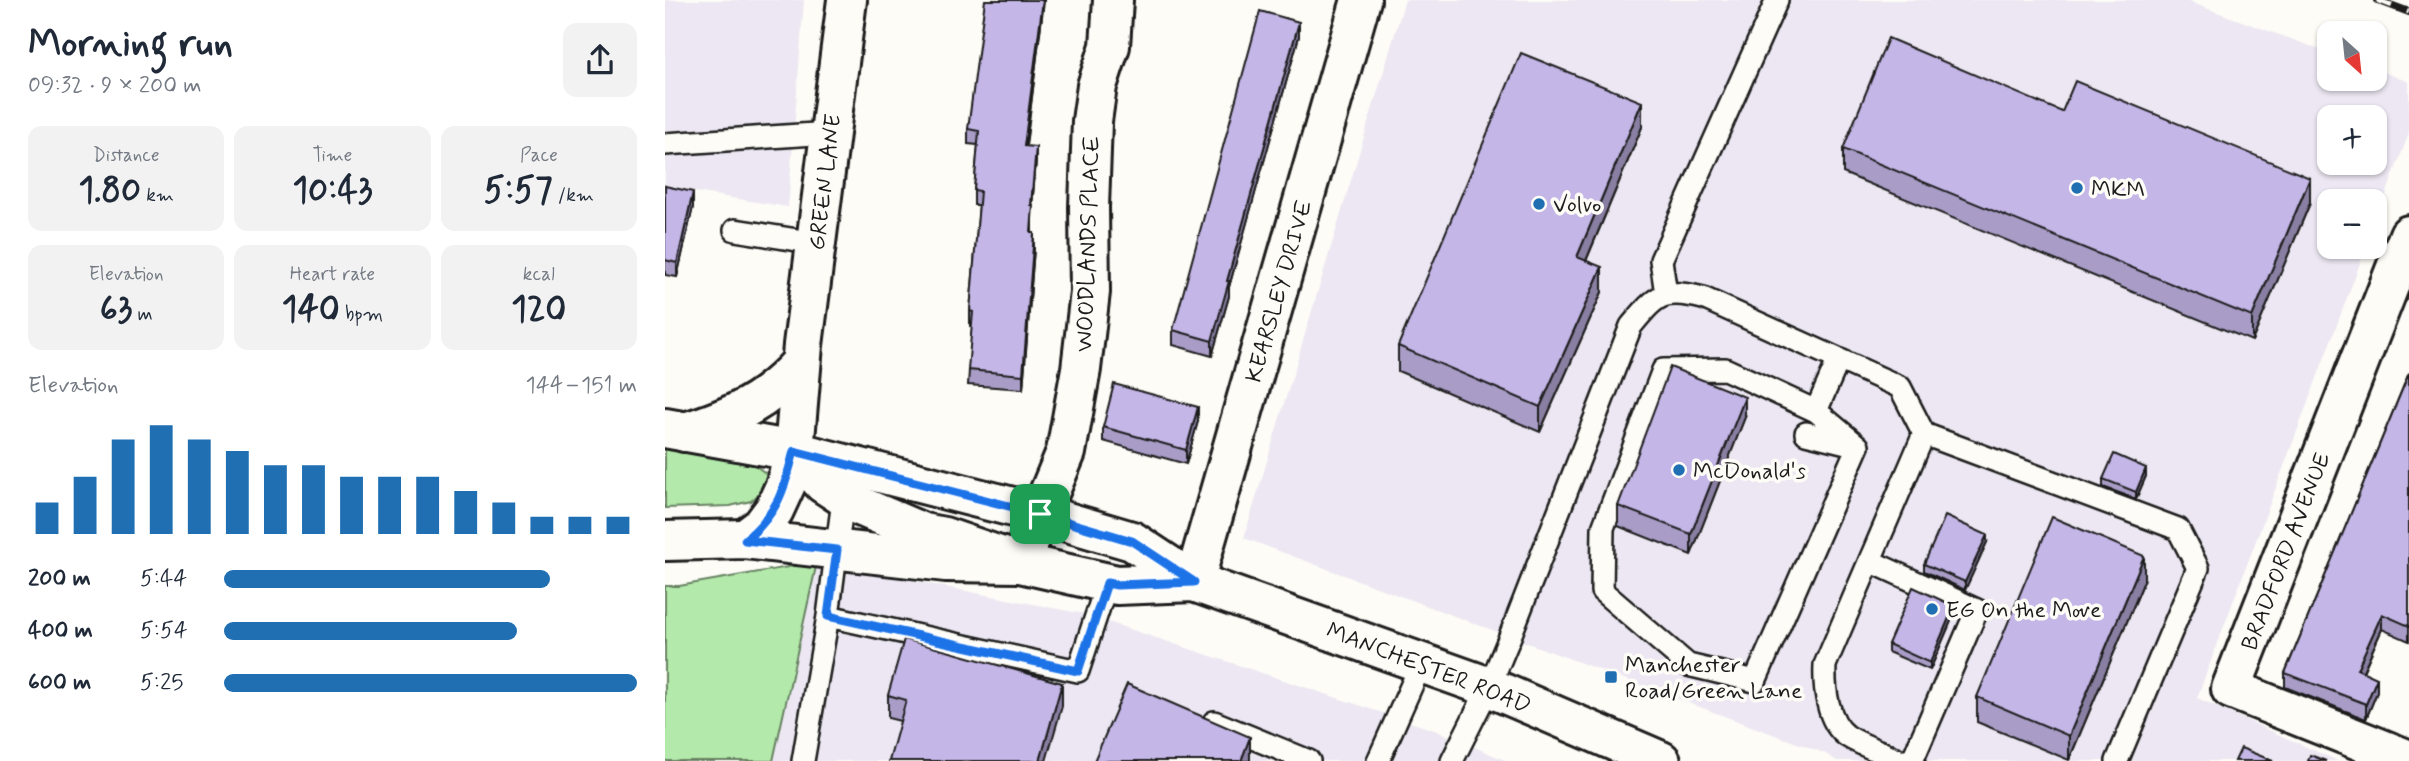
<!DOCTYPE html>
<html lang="en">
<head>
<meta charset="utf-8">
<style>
	:root { --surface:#fff; --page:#f2f2f3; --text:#1f2937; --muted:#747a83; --accent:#1f6fb2 }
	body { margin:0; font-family:Mynerve,sans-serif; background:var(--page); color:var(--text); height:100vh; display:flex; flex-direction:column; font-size:26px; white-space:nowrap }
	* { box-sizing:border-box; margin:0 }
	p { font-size:23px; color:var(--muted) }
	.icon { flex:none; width:38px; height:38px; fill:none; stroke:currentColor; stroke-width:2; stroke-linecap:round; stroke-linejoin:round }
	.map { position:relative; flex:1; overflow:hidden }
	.panel { display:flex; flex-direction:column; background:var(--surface); width:665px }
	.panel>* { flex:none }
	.needle { width:46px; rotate:153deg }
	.buttons { position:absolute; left:1652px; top:21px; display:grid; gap:14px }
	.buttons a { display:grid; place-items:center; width:70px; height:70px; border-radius:14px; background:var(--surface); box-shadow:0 2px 5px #0004; font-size:35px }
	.pin { position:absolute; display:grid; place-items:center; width:60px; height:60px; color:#fff; margin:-30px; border-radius:14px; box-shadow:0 4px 10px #0006 }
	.round { display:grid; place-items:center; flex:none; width:74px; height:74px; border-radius:14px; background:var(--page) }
	.head { display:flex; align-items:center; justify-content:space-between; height:119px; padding:0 28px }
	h1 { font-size:38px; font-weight:700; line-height:52px }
	.stats { display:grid; grid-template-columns:repeat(3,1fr); gap:10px; height:119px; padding:7px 28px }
	.stats div { display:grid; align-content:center; border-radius:14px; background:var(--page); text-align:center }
	.stats b { font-size:35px; font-weight:700 }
	.stats small { font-size:19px; font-weight:400 }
	.stats p { font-size:19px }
	.chart { height:196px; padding:14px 28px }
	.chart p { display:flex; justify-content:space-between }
	.chart svg { width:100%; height:126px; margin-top:7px; stroke:var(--accent); stroke-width:6 }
	ul { padding:0 28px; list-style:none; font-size:23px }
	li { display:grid; grid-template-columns:112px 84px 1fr; align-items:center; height:52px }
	li i { height:18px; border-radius:9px; background:var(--accent) }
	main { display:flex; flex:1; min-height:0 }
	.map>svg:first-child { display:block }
	.built { fill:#ece7f2; fill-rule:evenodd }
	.green { fill:#b3e9aa; stroke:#688263; stroke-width:2 }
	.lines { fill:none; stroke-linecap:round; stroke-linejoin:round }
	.service-casing { stroke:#1c1c1c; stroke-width:26 }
	.minor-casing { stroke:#1c1c1c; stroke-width:44 }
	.tertiary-casing { stroke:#1c1c1c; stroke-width:44 }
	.secondary-casing { stroke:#1c1c1c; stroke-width:44 }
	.service { stroke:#fdfcf7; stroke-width:21 }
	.minor { stroke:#fdfcf7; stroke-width:38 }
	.tertiary { stroke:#fdfcf7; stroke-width:38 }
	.secondary { stroke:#fdfcf7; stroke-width:38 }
	.rail-casing { stroke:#1c1c1c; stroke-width:8 }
	.rail { stroke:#fdfcf7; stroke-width:5; stroke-dasharray:16; stroke-linecap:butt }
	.wall { fill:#a99dc7; stroke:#1c1c1c; stroke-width:2 }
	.shaded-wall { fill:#897fa2; stroke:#1c1c1c; stroke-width:2 }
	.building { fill:#c4b6e7; stroke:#1c1c1c; stroke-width:2 }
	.route-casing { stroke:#fff; stroke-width:14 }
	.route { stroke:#1a73e8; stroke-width:9 }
	.poi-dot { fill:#1f6fb2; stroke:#fdfcf7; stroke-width:2.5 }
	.labels { text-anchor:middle; stroke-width:7; stroke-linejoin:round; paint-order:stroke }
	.street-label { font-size:23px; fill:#1c1c1c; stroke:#fdfcf7 }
	.poi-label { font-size:23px; fill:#1c1c1c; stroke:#fdfcf7; text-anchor:start }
</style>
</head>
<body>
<main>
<section class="panel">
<div class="head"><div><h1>Morning run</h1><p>09:32 · 9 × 200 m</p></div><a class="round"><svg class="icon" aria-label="share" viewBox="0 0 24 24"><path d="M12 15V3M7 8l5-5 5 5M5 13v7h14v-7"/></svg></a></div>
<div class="stats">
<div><p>Distance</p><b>1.80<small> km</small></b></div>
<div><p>Time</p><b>10:43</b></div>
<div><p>Pace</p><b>5:57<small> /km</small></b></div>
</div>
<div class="stats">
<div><p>Elevation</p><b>63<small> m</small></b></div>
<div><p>Heart rate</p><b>140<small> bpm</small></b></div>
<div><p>kcal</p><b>120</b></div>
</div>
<div class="chart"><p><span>Elevation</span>144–151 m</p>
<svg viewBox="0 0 160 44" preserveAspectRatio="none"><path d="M5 44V33M15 44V24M25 44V11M35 44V6M45 44V11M55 44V15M65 44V20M75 44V20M85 44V24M95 44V24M105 44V24M115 44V29M125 44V33M135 44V38M145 44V38M155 44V38"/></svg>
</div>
<ul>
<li><b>200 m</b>5:44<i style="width:79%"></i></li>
<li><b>400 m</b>5:54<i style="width:71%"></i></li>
<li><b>600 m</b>5:25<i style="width:100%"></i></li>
</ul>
</section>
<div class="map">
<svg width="1744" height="761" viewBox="0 0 1744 761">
	<rect width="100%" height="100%" fill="#fdfcf7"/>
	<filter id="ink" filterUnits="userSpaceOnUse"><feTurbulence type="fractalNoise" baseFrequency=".0143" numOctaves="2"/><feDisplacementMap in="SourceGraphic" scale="14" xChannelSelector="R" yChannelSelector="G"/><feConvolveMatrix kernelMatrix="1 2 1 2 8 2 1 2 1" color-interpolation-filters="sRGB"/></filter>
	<g filter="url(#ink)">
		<path class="built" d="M0 0H139L123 207 0 187Z
			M740 0H1519L1664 53V79H1710V69L1744 82V133L1710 224V201H1664V247H1701L1532 698 1673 761H1172L1159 753 579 538ZM1664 117H1710V163H1664Z
			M152 562 419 614 772 731 842 761H108Z"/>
		<path class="green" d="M0 447 87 463 103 475 104 486 86 501 65 506 0 508Z
			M152 562 108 761H0V586H14Z"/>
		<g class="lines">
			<g class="service-casing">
				<path id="service" d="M0 144 165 133
					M70 230 151 243
					M1001 294 996 260 1112 0
					M1060 369 1151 411 1193 446 1090 681 1023 665 937 591 938 528 998 370Z
					M1151 411 1173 361
					M1141 433 1190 445
					M1259 434 1513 529 1533 568 1452 761
					M179 492 163 616 413 671 442 583
					M1205 561 1312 610 1247 761
					M549 722 644 761
					M138 761 163 616
					M713 761 757 662
					M787 761 824 687 844 639 966 326C992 295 997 288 1038 298L1235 387 1259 434 1160 665C1159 687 1162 722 1182 736 1198 746 1220 753 1237 761"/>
			</g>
			<g class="minor-casing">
				<path id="minor" d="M1744 235 1566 689 1744 760
					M355 563 401 452 416 369 425 292 424 207 427 121 432 86 445 46 448 0
					M529 582 696 0"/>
			</g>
			<g class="tertiary-casing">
				<path id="tertiary" d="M20 432C69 417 101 402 136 363
					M129 451 158 483 190 504 258 533 279 537 346 560
					M80 539 97 526 109 510 121 484 129 451 138 345 182 0"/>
			</g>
			<g class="secondary-casing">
				<path id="secondary" d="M0 428 129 451 375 514 467 541 529 582 824 687 996 761
					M0 541 80 539 281 562 355 563 452 585 529 582"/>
			</g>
			<use href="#service" class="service"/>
			<use href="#minor" class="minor"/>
			<use href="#tertiary" class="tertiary"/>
			<use href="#secondary" class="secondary"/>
			<g class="rail-casing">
				<path id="rail" d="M1712 0 1744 12"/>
			</g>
			<use href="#rail" class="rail"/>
		</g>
		<path class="wall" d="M379 0 361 146 371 161 367 205V233L369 248 358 389 303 385 307 326H305V311L314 205H309V190L313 145 303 144V129Z
			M634 36 564 287V296L547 356 508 345V330Z
			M1397 112 1645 203 1587 341 1178 173V149Z
			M977 127 921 261 937 292 875 432 733 371V346Z
			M0 186 28 207 12 277 0 275Z
			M1744 373V641L1717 629 1698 672 1712 692 1701 719 1620 687V673Z
			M1080 417 1026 555 953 526V506Z
			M533 421 521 464 438 441V427Z
			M1481 476 1471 499 1438 487V479Z
			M1322 542 1300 590 1259 571V564Z
			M1479 581 1404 760 1312 722V697Z
			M1289 614 1265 670 1223 652V644Z
			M223 695 397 706 235 721 223 718Z"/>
		<path class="shaded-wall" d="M378 0H379L359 160V146Z
			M634 22V36L564 287V296L547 356V341L562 281Z
			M977 102V127L912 282V257Z
			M371 147V161L366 220V205Z
			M1645 178V203L1587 341V317Z
			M28 192V207L12 277V263Z
			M369 233V248L358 389V375Z
			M937 267V292L875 432V407Z
			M1080 397V417L1026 555V534Z
			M533 407V421L521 464V450Z
			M1481 468V476L1471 499V492Z
			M1322 535V542L1300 590V582Z
			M1479 556V581L1404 760V736Z
			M1289 606V614L1265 670V663Z
			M1717 614V629L1692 684V669Z
			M1712 678V692L1701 719V704Z
			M397 683V706L381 761H375Z
			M585 737V761H576Z"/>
		<path class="building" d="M320 0H378L359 146 371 147 366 205H368L366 233H369L358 375 303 370 308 312 305 311 315 191 309 190 314 131 303 129Z
			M595 11 634 22 562 281H564L547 341 508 330Z
			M1223 38 1397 112 1410 81 1645 178 1587 317 1178 149Z
			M856 53 977 102 912 257 937 267 875 407 733 346Z
			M0 186 28 192 12 263 0 260Z
			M1005 367 1080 397 1026 534 953 506Z
			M1744 373V626L1717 614 1692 669 1712 678 1701 704 1620 673Z
			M449 384 533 407 521 450 438 427Z
			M1449 454 1481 468 1471 492 1438 479Z
			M1280 516 1322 535 1300 582 1259 564Z
			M1387 517 1479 556 1404 736 1312 697Z
			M1248 587 1289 606 1265 663 1223 644Z
			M239 639 397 683 375 761H224L241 700 223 695Z
			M462 684 585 737 576 761H429Z
			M1576 748 1608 761H1570Z
			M1645 755 1661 761H1643Z"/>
	</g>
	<g class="lines" filter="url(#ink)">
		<g class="route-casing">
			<path id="route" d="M129 451 375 514 467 541 529 582 452 585 442 583 413 671 163 616 172 550 80 540C112 514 119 491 129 451Z"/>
		</g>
		<use href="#route" class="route"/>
	</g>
	<g class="poi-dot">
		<circle cx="1412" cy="188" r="7"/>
		<circle cx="874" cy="204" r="7"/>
		<circle cx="1014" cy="470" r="7"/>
		<circle cx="1267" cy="609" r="7"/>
		<rect x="939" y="670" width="14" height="14" rx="3.5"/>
	</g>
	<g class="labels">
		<g class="street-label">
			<text transform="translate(159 182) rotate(-83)" y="8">GREEN LANE</text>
			<text transform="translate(422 244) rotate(-88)" y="8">WOODLANDS PLACE</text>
			<text transform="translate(613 291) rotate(-74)" y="8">KEARSLEY DRIVE</text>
			<text transform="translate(1620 551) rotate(-69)" y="8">BRADFORD AVENUE</text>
			<text transform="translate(764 667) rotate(21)" y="8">MANCHESTER ROAD</text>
		</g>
		<g class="poi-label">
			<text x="1426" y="196">MKM</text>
			<text x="888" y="212">Volvo</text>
			<text x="1028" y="478">McDonald's</text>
			<text x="1281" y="617">EG On the Move</text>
			<text x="960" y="672">Manchester<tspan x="960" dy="26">Road/Green Lane</tspan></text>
		</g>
	</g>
</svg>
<div class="buttons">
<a><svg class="needle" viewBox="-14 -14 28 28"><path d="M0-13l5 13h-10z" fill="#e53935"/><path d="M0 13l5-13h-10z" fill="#747a83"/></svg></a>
<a>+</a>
<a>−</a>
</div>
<div class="pin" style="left:375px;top:514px;background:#1e9e55"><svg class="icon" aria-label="arrive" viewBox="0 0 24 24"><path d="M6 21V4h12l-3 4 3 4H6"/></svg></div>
</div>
</main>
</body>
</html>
